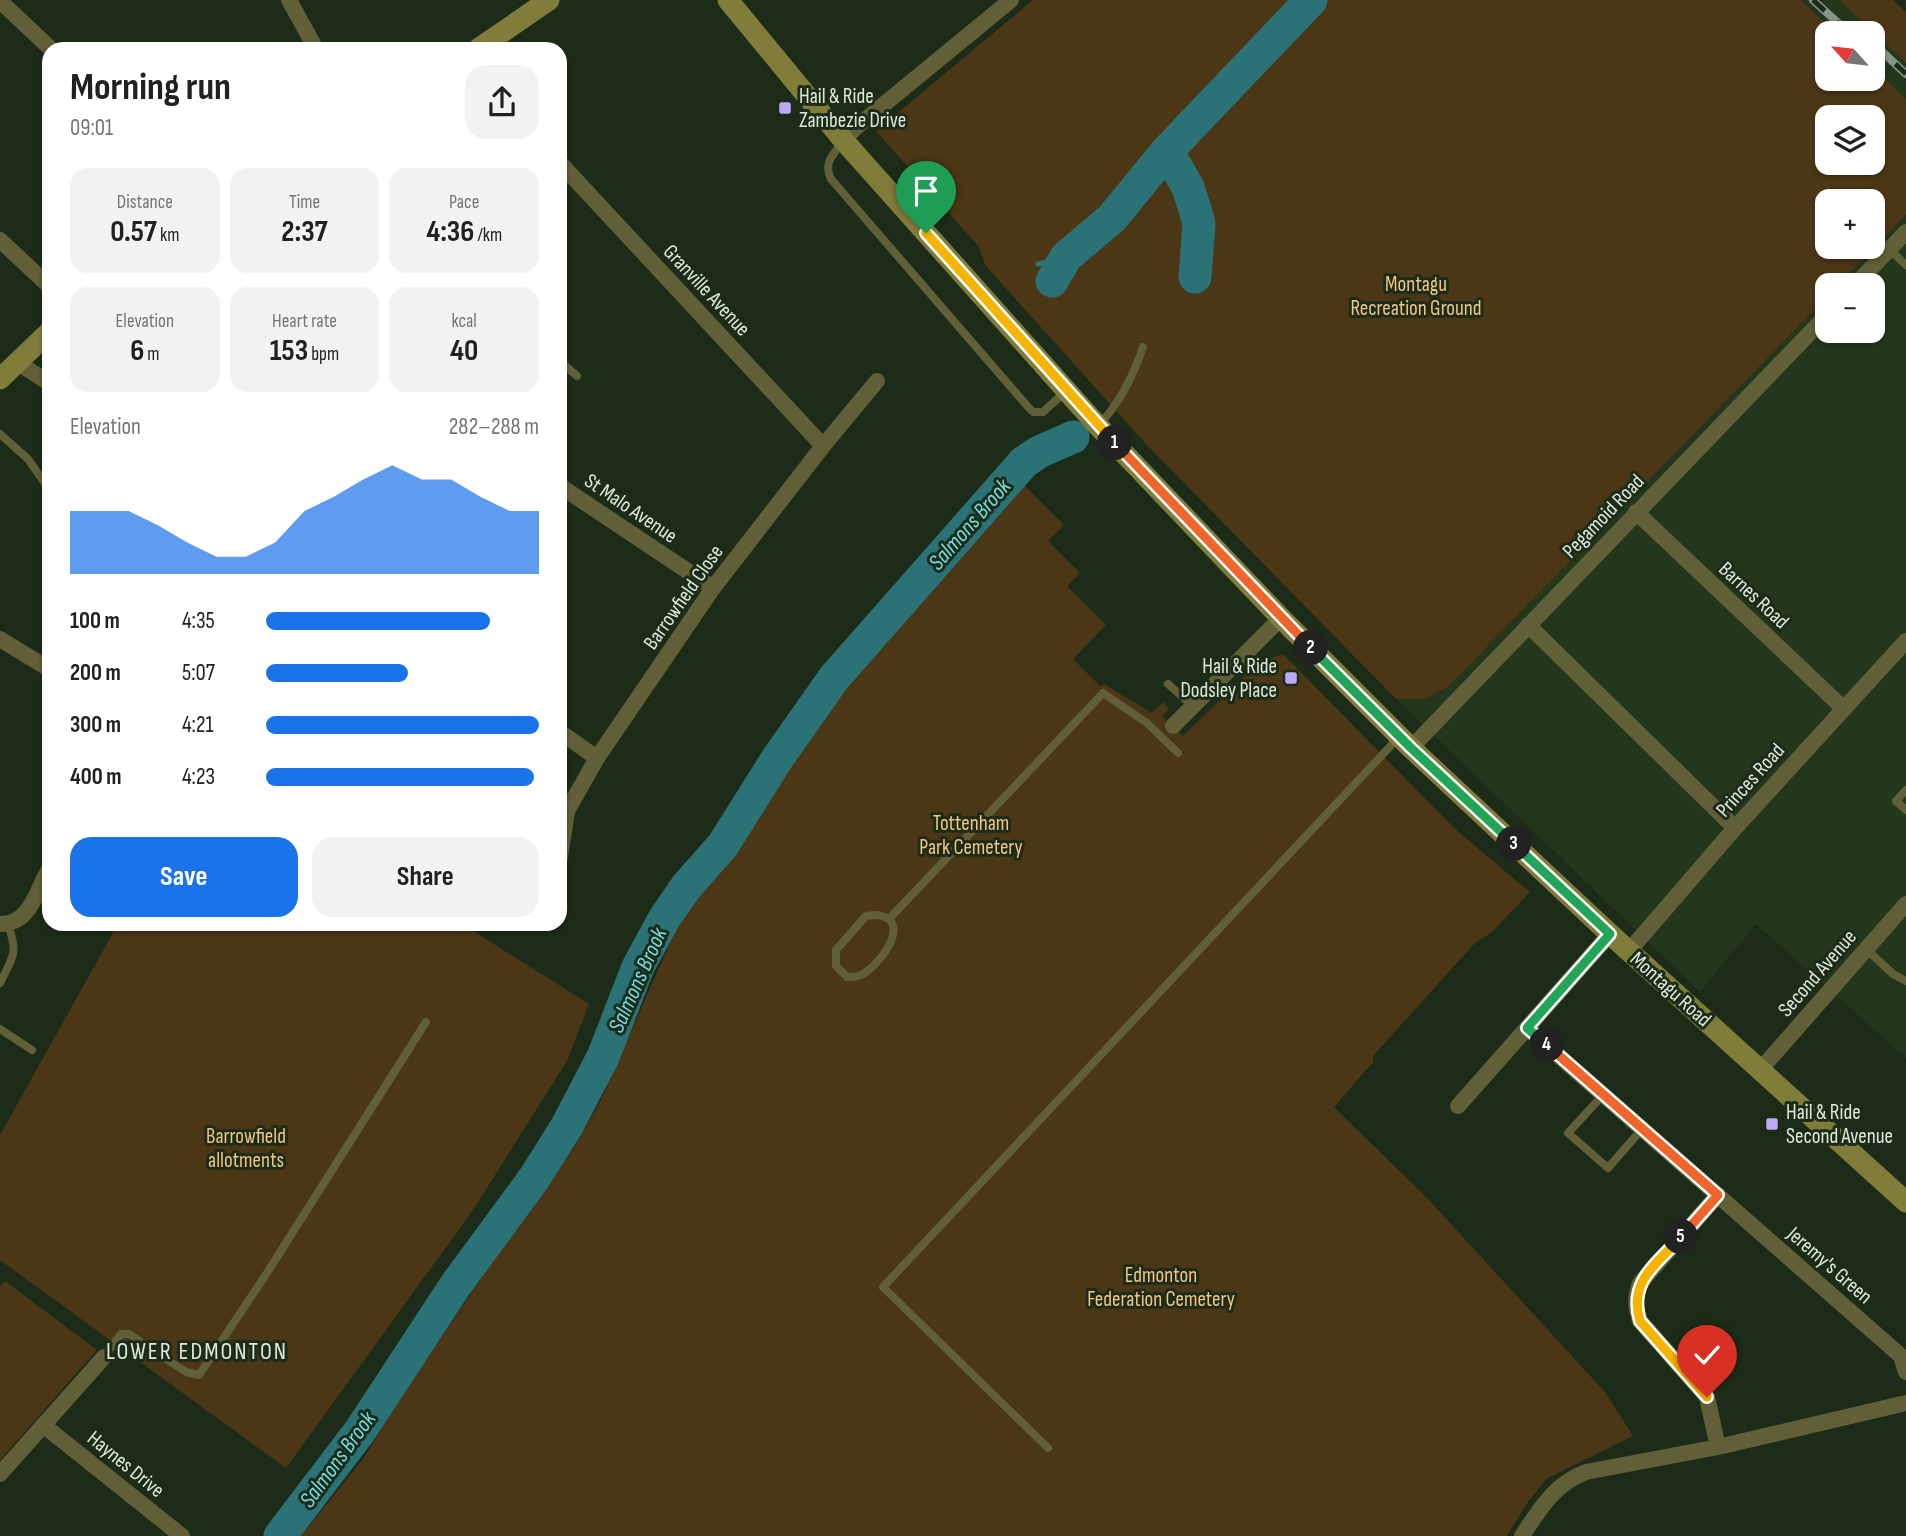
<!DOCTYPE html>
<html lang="en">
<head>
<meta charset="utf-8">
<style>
	:root { --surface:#fff; --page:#f2f2f2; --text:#202124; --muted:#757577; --accent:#1a73e8 }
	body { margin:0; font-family:"Sofia Sans Condensed",sans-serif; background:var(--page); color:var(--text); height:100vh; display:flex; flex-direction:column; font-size:26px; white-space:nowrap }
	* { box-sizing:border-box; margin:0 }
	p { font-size:23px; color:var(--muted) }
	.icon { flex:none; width:38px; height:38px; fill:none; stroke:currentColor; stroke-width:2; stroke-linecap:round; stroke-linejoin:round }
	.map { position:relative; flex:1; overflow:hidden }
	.drawer { position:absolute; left:42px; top:42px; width:525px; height:889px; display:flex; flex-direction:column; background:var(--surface); border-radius:21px; box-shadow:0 2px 5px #0004 }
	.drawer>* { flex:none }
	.needle { width:46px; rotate:297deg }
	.tools { position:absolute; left:1815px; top:21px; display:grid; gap:14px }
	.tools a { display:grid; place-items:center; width:70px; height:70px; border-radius:14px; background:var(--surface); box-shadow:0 2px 5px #0004; font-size:35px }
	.pin { position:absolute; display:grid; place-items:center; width:60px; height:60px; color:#fff; margin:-72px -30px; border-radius:50% 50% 50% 0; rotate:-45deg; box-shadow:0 0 7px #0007 }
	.pin .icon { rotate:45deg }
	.km { position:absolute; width:35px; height:35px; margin:-18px; border-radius:50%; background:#222; color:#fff; font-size:19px; line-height:35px; text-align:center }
	.round { display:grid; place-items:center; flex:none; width:74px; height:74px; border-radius:21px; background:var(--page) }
	.overview { display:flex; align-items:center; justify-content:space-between; height:119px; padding:0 28px }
	h1 { font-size:38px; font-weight:700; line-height:52px }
	.figures { display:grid; grid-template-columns:repeat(3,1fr); gap:10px; height:119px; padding:7px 28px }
	.figures div { display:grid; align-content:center; border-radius:18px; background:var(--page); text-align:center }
	.figures b { font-size:30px; font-weight:700 }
	.figures small { font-size:19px; font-weight:400 }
	.figures p { font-size:19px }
	.chart { height:196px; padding:14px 28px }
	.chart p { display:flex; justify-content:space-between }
	.chart svg { width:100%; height:126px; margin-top:7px; fill:var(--accent); opacity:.7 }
	.action { display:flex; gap:14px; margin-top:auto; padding:14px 28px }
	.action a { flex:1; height:80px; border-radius:21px; background:var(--accent); color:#fff; font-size:28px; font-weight:700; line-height:80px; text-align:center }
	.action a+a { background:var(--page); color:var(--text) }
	ul { padding:0 28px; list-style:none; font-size:23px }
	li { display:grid; grid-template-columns:112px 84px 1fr; align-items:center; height:52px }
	li i { height:18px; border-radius:9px; background:var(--accent) }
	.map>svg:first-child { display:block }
	.built { fill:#23371c }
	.green { fill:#4b3616; fill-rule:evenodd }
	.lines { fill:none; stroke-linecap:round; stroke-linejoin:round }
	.stream { stroke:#2b7277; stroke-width:5 }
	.river { stroke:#2b7277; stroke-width:33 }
	.lane { stroke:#605f37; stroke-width:8 }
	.street { stroke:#605f37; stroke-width:16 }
	.secondary { stroke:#807d3b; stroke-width:21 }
	.rail-casing { stroke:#889585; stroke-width:8 }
	.rail { stroke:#1d2c18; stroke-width:5; stroke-dasharray:16; stroke-linecap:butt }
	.split-1-casing { stroke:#fff; stroke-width:14 }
	.split-2-casing { stroke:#fff; stroke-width:14 }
	.split-3-casing { stroke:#fff; stroke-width:14 }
	.split-4-casing { stroke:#fff; stroke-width:14 }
	.split-5-casing { stroke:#fff; stroke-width:14 }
	.split-6-casing { stroke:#fff; stroke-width:14 }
	.split-1 { stroke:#f5b400; stroke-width:9 }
	.split-2 { stroke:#f0652b; stroke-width:9 }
	.split-3 { stroke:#22a559; stroke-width:9 }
	.split-4 { stroke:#22a559; stroke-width:9 }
	.split-5 { stroke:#f0652b; stroke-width:9 }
	.split-6 { stroke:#f5b400; stroke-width:9 }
	.poi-dot { fill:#bcaaf5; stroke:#1d2c18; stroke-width:2.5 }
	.labels { text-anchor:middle; stroke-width:6; stroke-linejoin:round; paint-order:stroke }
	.poi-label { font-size:21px; fill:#dee9db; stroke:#1d2c18; text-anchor:start }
	.park-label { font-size:21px; fill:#f4c582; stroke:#1d2c18 }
	.street-label { font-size:21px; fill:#dee9db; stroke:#1d2c18 }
	.water-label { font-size:23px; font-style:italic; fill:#71dde4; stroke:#1d2c18 }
	.quarter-label { font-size:24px; letter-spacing:2px; fill:#dee9db; stroke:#1d2c18 }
</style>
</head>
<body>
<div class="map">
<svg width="1906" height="1536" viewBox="0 0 1906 1536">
	<rect width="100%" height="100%" fill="#1d2c18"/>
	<path class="built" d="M1801 0H1839L1906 63V99L1873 67 1872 33H1836Z
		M1906 215V1058L1756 924 1700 992 1396 699H1425L1448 687 1827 297V331H1872V285H1838Z"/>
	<path class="green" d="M1033 0H1801L1836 33H1827V79H1872L1873 67 1906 99V215L1838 285H1827V297L1448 687 1425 699H1396L1145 443 985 265 979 247 876 131ZM1827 117H1872V163H1827ZM1827 201H1872V247H1827Z
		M1839 0H1893L1906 12V63Z
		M1017 478 1064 525 1048 541 1080 573 1067 586 1106 625 1073 659 1101 687 1104 684 1152 713 1163 702 1169 709 1162 716 1183 736 1259 662 1283 654 1455 829 1530 892 1492 932 1474 944 1373 1056V1062L1334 1107 1429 1200 1605 1392 1633 1436 1546 1479 1528 1502 1507 1536H301L363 1459 405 1391 488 1268 546 1190 577 1142 600 1102 674 934 694 904 686 895 727 847 766 784 836 684Z
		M118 924H462L589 1004 567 1061 473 1210 286 1468 0 1260V1135Z
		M5 1281 97 1350 0 1460V1286Z"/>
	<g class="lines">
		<path class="stream" d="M1038 264 1066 257"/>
		<path class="river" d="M1167 151 1188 187 1199 223 1195 277
			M1052 281 1066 257 1112 218 1167 151 1311 0
			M280 1536 360 1431 455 1286 535 1177 567 1126 603 1057 638 967 664 919 686 887 723 845 777 759 834 678 1024 462 1039 452 1073 437"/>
		<path class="lane" d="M844 141C833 154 823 163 831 179L1029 408 1033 412H1043L1066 391
			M1890 250 1906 265
			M560 361 577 376
			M1098 426C1120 403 1133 377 1143 347
			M0 434 28 459 49 489
			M1168 684 1193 706
			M1906 790 1896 801 1906 810
			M874 915C915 917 882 963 863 974 859 977 852 977 847 977L836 966V950L866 916Z
			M889 919 1103 693 1147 723 1178 753
			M1865 948 1893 974 1906 981
			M0 983C14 955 18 954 8 924
			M0 1029 32 1050
			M1603 1095 1568 1133 1608 1168 1642 1129
			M104 1357 121 1334H129L186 1372 199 1375 265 1276 426 1022
			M1048 1448 883 1287 1398 738"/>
		<path class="street" d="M289 0 316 49
			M0 1 51 49
			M844 141 854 129 1011 0
			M560 163 823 446
			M0 240 49 286
			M1855 285 1906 232
			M17 362 49 383
			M560 486 713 588
			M1636 512 1843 708
			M1528 625 1735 828
			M0 639 49 669
			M1173 726 1281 618
			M560 732 597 758
			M1411 748 1827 315
			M560 857 567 811 597 758 713 588 823 446 877 381
			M0 924C31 924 36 891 49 869
			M1629 951 1735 828 1906 641
			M1527 1028 1901 1356 1906 1372
			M1760 1070 1906 904
			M1458 1106 1610 934
			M1718 1195 1640 1283C1635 1297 1635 1307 1640 1321L1707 1397 1718 1447
			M43 1425 182 1536
			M0 1474 104 1357
			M1522 1536C1540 1509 1554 1484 1586 1472L1718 1447 1906 1403"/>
		<path class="secondary" d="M728 0 844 141 1098 426 1281 618 1411 748 1610 934 1906 1202
			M478 49 549 0
			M0 379 49 332"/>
		<g class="rail-casing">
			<path id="rail" d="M1813 0 1849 33
				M1872 42 1906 74"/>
		</g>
		<use href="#rail" class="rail"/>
	</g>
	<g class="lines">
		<g class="split-1-casing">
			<path id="split-1" d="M926 233 1115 443"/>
		</g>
		<g class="split-2-casing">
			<path id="split-2" d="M1115 443 1311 648"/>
		</g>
		<g class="split-3-casing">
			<path id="split-3" d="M1311 648 1411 748 1514 844"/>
		</g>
		<g class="split-4-casing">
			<path id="split-4" d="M1514 844 1610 934 1527 1028 1547 1045"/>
		</g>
		<g class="split-5-casing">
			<path id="split-5" d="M1547 1045 1718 1195 1681 1237"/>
		</g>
		<g class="split-6-casing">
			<path id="split-6" d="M1681 1237C1657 1264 1628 1281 1640 1321L1707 1397"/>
		</g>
		<use href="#split-1" class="split-1"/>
		<use href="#split-2" class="split-2"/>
		<use href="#split-3" class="split-3"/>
		<use href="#split-4" class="split-4"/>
		<use href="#split-5" class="split-5"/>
		<use href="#split-6" class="split-6"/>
	</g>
	<g class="poi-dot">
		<rect x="778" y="101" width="14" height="14" rx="3.5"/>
		<rect x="1284" y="671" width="14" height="14" rx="3.5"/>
		<rect x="1765" y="1117" width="14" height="14" rx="3.5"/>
	</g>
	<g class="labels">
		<g class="poi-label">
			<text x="799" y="103">Hail &amp; Ride<tspan x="799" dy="24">Zambezie Drive</tspan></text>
			<text x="1277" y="673" text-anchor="end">Hail &amp; Ride<tspan x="1277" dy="24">Dodsley Place</tspan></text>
			<text x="1786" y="1119">Hail &amp; Ride<tspan x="1786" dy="24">Second Avenue</tspan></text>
		</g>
		<g class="park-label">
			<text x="1416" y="291">Montagu<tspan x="1416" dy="24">Recreation Ground</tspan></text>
			<text x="971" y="830">Tottenham<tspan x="971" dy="24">Park Cemetery</tspan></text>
			<text x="246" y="1143">Barrowfield<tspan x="246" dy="24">allotments</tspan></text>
			<text x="1161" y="1282">Edmonton<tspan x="1161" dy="24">Federation Cemetery</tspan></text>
		</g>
		<g class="street-label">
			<text transform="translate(707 290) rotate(47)" y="7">Granville Avenue</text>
			<text transform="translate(631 508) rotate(34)" y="7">St Malo Avenue</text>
			<text transform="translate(1603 516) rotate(-46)" y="7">Pegamoid Road</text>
			<text transform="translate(1754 595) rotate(43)" y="7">Barnes Road</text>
			<text transform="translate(683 597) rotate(-55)" y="7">Barrowfield Close</text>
			<text transform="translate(1750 780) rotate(-48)" y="7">Princes Road</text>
			<text transform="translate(1817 973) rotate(-49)" y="7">Second Avenue</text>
			<text transform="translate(1671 989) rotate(42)" y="7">Montagu Road</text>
			<text transform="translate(1830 1265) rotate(41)" y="7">Jeremy's Green</text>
			<text transform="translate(126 1464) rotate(39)" y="7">Haynes Drive</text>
		</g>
		<g class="water-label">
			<text transform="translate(969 524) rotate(-49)" y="8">Salmons Brook</text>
			<text transform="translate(637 980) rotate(-66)" y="8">Salmons Brook</text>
			<text transform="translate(337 1459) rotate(-54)" y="8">Salmons Brook</text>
		</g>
		<g class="quarter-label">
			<text x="197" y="1359">LOWER EDMONTON</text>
		</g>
	</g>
</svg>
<div class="tools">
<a><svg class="needle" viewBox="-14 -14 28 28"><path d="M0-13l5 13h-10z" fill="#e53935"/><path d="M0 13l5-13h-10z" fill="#757577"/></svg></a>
<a><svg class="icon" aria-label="layers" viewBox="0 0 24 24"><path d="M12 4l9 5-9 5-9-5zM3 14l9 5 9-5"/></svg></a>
<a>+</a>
<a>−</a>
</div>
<div class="pin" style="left:926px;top:233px;background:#1e9e55"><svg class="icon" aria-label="arrive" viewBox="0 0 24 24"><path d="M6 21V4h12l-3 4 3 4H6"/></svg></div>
<div class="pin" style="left:1707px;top:1397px;background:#d93025"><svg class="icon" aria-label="check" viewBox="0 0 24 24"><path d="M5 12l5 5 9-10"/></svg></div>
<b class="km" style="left:1115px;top:443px">1</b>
<b class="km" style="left:1311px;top:648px">2</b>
<b class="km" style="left:1514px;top:844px">3</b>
<b class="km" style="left:1547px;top:1045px">4</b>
<b class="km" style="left:1681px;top:1237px">5</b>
<section class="drawer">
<div class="overview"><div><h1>Morning run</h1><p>09:01</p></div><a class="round"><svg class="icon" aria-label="share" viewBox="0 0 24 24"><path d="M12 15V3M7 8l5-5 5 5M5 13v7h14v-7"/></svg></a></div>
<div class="figures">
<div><p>Distance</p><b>0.57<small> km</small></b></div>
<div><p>Time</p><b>2:37</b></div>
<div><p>Pace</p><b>4:36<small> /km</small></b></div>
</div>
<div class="figures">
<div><p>Elevation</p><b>6<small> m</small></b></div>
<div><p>Heart rate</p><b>153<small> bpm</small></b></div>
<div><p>kcal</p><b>40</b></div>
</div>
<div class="chart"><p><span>Elevation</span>282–288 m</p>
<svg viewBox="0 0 160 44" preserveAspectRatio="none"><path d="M0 44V22L10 22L20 22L30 27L40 33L50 38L60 38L70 33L80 22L90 17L100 11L110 6L120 11L130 11L140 17L150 22L160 22V44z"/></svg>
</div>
<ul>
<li><b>100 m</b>4:35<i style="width:82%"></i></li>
<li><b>200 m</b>5:07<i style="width:52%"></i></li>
<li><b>300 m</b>4:21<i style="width:100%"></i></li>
<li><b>400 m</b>4:23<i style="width:98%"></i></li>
</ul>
<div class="action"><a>Save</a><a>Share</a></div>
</section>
</div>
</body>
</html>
